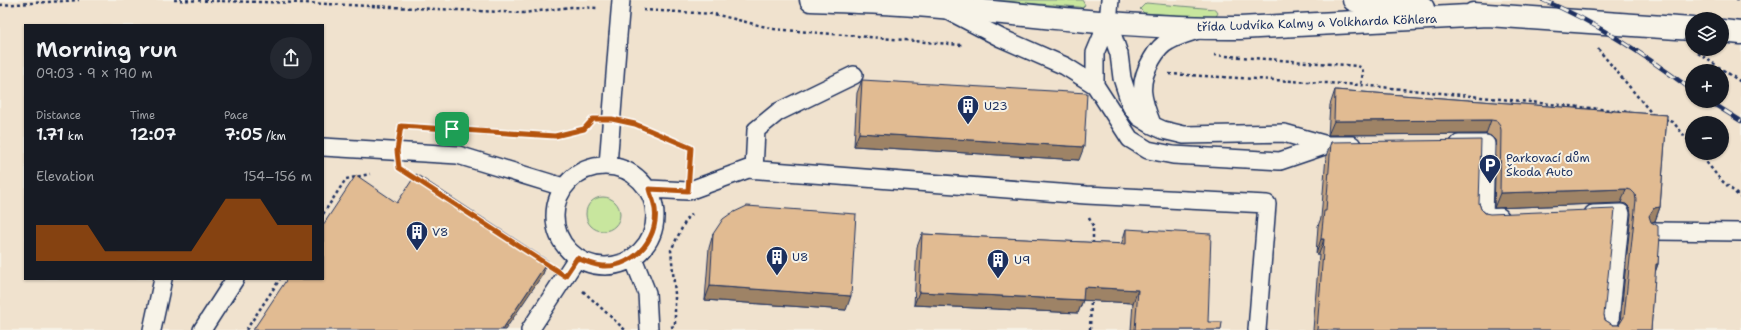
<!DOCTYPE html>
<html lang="en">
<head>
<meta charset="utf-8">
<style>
	:root { --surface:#171b24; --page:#242831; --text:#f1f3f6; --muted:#9ea1a6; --accent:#b45309 }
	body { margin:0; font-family:"Shantell Sans",sans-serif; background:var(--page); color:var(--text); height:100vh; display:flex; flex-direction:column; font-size:15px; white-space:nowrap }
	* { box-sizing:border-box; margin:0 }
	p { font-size:13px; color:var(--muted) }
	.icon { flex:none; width:22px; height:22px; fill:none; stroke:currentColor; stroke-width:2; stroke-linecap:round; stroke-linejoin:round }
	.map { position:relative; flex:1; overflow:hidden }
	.sheet { position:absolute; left:24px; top:24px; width:300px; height:256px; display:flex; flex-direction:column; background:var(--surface); border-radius:0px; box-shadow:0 1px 3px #0004 }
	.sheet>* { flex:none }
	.controls { position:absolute; left:1685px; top:12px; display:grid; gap:8px }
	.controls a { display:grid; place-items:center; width:44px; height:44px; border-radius:50%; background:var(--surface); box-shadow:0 1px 3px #0004; font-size:20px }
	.pin { position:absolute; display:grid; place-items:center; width:34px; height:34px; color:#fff; margin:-17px; border-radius:8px; box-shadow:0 2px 6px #0006 }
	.round { display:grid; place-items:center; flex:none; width:42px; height:42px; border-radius:21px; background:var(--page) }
	.headline { display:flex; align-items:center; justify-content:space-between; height:68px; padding:0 12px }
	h1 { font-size:22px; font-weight:600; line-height:30px }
	.stats { display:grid; grid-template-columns:repeat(3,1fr); gap:6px; height:68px; padding:4px 12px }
	.stats div { display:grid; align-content:center }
	.stats b { font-size:17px; font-weight:600 }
	.stats small { font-size:11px; font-weight:400 }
	.stats p { font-size:11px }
	.chart { height:112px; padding:8px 12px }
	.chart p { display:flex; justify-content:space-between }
	.chart svg { width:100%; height:72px; margin-top:4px; fill:var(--accent); opacity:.7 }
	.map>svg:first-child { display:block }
	.built { fill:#f0e2ce; fill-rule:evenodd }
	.green { fill:#c8e69e; stroke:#728a7e }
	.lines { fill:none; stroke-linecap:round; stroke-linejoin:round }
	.service-casing { stroke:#1b2f5e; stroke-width:20 }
	.tertiary-casing { stroke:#1b2f5e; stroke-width:25 }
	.path { stroke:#1b2f5e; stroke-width:2.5; stroke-dasharray:3 3; stroke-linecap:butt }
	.service { stroke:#f7f3e8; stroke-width:17 }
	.tertiary { stroke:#f7f3e8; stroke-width:22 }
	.rail-casing { stroke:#1b2f5e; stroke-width:4.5 }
	.rail { stroke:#f7f3e8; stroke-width:3; stroke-dasharray:9; stroke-linecap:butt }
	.service-bridge-casing { stroke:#1b2f5e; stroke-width:20; stroke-linecap:butt }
	.service-bridge { stroke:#f7f3e8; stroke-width:17 }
	.wall { fill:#c2a17e; stroke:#1b2f5e }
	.shaded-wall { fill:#9e8366; stroke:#1b2f5e }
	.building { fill:#e1bb92; stroke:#1b2f5e }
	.route-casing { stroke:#fff; stroke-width:8 }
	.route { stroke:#b45309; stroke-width:5 }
	.labels { text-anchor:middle; stroke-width:4; stroke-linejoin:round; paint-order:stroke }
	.street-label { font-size:12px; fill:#1b2f5e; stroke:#f7f3e8 }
	.poi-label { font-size:12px; fill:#1b2f5e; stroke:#f7f3e8; text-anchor:start }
</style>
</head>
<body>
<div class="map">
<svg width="1741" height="330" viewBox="0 0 1741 330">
	<rect width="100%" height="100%" fill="#f7f3e8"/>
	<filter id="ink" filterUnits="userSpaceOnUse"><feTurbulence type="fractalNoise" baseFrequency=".025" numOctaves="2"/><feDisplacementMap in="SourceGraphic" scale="8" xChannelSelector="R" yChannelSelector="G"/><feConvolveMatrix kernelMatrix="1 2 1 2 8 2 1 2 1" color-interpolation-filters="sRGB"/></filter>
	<g filter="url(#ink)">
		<path class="built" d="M24 0H1741V330H0V2ZM1692 19H1722V49H1692ZM25 25H323V279H25ZM1692 71H1722V101H1692ZM1692 123H1722V153H1692Z"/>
		<path class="green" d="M985 0H1082L1085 5 1082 8 1079 7Z
			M1146 3 1215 9 1218 13 1215 18H1212L1144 13 1140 9Z
			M586 214a17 17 0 1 1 34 0a17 17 0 1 1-34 0Z"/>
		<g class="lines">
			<g class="service-casing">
				<path id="service" d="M947 10 1001 38 1065 66 1095 85 1130 139 1148 150 1173 155 1280 161 1327 145
					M1108 22 1119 54 1122 78 1131 106 1139 117 1152 125 1163 130 1184 135 1284 133 1327 145H1352
					M1095 85V53L1108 22 1110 0
					M1152 124C1142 99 1137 84 1152 59 1156 52 1161 45 1169 41 1178 36 1189 33 1198 30
					M1459 144H1486L1484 218 1500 217
					M323 147 458 155 563 187
					M608 165 618 36
					M555 216a50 50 0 1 1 100 0a50 50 0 1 1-100 0Z
					M754 170 756 130 778 112 854 75
					M649 189 688 191 748 169 1086 195 1267 204 1257 330
					M1593 214 1621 213 1609 330
					M1654 231 1741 232
					M633 258 647 293 649 330
					M152 330 163 279
					M202 330 235 279
					M530 330 577 258"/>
			</g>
			<g class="tertiary-casing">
				<path id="tertiary" d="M811 0C855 2 898 3 941 7 1041 16 1140 29 1240 28L1487 15
					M1354 0 1423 8
					M1473 14 1692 29
					M1722 31 1741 33"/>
			</g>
			<path class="path" d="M174 0 305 3 523 13 571 7 598 8
				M1735 0H1741
				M0 5 79 0
				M643 10 714 14 774 29 962 45
				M1598 49 1653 115
				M1698 53 1741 82
				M1214 55 1358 66 1362 68 1363 72 1361 85
				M1169 74 1361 85 1630 112
				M1665 119 1673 122 1692 145
				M634 123 691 148 690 165
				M400 128 401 125 555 136 584 129 588 125
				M1699 153 1720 179 1741 198
				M323 214 346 179 370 174
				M1089 218 1093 226V246
				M583 291 625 330
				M671 327 675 326V294L671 250 688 216 693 214
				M246 330 280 279
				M1090 330 1091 299"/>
			<use href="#service" class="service"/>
			<use href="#tertiary" class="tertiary"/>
			<g class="rail-casing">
				<path id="rail" d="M1543 0C1596 22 1646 56 1692 90
					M1709 101 1741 121"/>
			</g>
			<use href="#rail" class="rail"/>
			<g class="service-bridge-casing">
				<path id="service-bridge" d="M618 36 621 0"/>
			</g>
			<use href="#service-bridge" class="service-bridge"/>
		</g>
		<path class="wall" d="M862 80 1079 160 854 146 857 93Z
			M1335 90 1667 115 1660 207 1655 221 1651 222 1658 236V264L1655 272 1651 330H1313L1319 254H1316L1318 226 1321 218 1326 156 1331 142 1479 203 1481 209 1604 315 1605 320 1613 325H1619L1620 323 1631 214 1630 208 1626 204 1621 203 1494 208 1496 144 1495 140 1491 136 1486 134 1328 135 1330 105Z
			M1126 229 1208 322 1221 330H1131L1133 303 1083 300 1078 313 914 305 917 247 922 234 1121 244 1122 242Z
			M713 234 846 310 705 300 709 248Z"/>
		<path class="shaded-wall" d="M1491 120 1486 134 1328 135 1334 121Z
			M859 133 1084 147 1079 160 854 146Z
			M1626 189 1621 203 1494 208 1500 193Z
			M1660 207 1655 221 1649 223V216L1654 208Z
			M1321 239H1324L1319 254H1316Z
			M548 261 543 274 505 330H502Z
			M1656 264H1658L1653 278Z
			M710 286 851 296 846 310 705 300Z
			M1084 287 1138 290 1133 303 1079 300Z
			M919 292 1083 300 1078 313 914 305Z"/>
		<path class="building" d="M862 80 1087 93 1084 147 859 133Z
			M1335 90 1667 115 1660 207 1654 208 1649 216 1651 222 1658 226V236H1660L1658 264H1656L1651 330H1317L1324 239H1321L1324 211H1326L1331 142 1481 140 1479 203 1481 209 1485 213 1490 214 1615 209 1604 315 1605 320 1613 325H1619L1624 317 1636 200 1635 194 1631 190 1626 189 1500 193 1501 130 1500 125 1497 121 1491 120 1334 121Z
			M416 174 548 261 502 330H253L287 279H323V225L356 175 397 203Z
			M747 206 856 214 851 296 710 286 713 234 723 219 730 214Z
			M1126 229 1211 234 1208 322H1222L1221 330H1135L1138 290 1084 287 1083 300 919 292 922 234 1126 244Z"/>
	</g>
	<g class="lines" filter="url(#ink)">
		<g class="route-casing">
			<path id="route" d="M593 119H612L635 124 691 148 688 191 649 189C650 194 653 199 654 204 662 234 636 268 603 266 594 265 586 262 577 258L565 276 399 168 397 151 401 126 555 136 584 129Z"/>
		</g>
		<use href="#route" class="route"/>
	</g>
	<defs>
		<g id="building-pin" transform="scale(1.15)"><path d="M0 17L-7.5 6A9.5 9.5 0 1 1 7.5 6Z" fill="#1b2f5e" stroke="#f7f3e8"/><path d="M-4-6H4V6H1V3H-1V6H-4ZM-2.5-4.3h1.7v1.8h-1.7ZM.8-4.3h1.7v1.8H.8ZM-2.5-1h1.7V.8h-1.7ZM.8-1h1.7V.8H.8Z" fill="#fff"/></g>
		<g id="parking-pin" transform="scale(1.15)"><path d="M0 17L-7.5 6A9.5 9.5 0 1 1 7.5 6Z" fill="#1b2f5e" stroke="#f7f3e8"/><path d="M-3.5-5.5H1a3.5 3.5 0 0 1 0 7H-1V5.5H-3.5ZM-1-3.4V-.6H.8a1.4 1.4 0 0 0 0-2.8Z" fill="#fff"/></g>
	</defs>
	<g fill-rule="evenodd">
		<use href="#building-pin" x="968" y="106"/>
		<use href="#parking-pin" x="1490" y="165"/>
		<use href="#building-pin" x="417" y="232"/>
		<use href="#building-pin" x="777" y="257"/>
		<use href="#building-pin" x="998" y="260"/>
	</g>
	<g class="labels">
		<g class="street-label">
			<text transform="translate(1317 23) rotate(-2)" y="4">třída Ludvíka Kalmy a Volkharda Köhlera</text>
		</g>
		<g class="poi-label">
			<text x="984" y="110">U23</text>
			<text x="1506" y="162">Parkovací dům<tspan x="1506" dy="14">Škoda Auto</tspan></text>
			<text x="432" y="236">V8</text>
			<text x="792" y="261">U8</text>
			<text x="1014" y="264">U9</text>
		</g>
	</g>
</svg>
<div class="controls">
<a><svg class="icon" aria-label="layers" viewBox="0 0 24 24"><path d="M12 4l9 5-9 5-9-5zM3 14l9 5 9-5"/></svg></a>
<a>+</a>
<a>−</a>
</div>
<div class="pin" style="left:452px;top:129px;background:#1e9e55"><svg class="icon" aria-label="arrive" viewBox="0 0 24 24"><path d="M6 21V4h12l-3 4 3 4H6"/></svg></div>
<section class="sheet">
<div class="headline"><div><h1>Morning run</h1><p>09:03 · 9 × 190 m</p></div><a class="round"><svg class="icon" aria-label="share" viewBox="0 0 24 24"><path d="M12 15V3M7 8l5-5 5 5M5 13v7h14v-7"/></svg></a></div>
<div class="stats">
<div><p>Distance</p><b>1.71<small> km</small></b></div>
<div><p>Time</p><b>12:07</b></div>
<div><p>Pace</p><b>7:05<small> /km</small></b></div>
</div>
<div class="chart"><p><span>Elevation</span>154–156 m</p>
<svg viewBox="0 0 160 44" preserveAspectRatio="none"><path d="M0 44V22L10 22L20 22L30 22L40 38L50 38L60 38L70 38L80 38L90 38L100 22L110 6L120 6L130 6L140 22L150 22L160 22V44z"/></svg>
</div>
</section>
</div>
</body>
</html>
